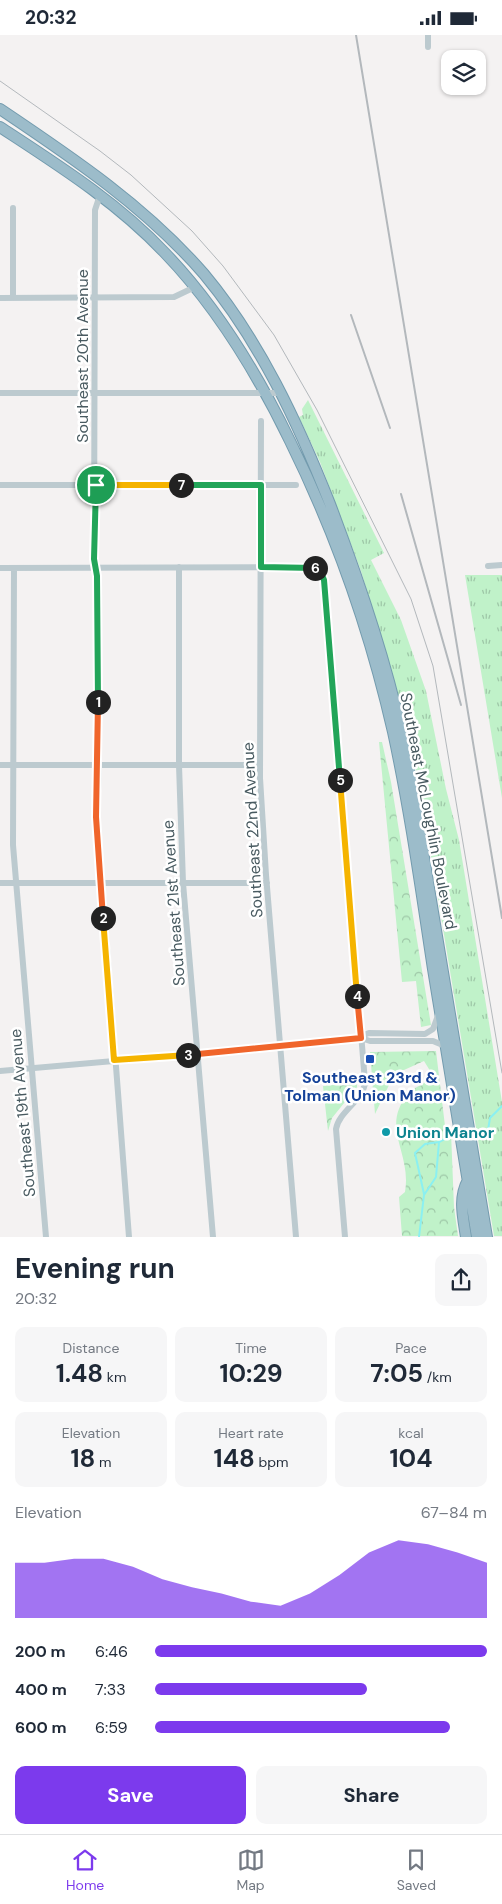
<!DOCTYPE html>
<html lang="en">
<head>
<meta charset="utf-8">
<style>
	:root { --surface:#fff; --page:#f6f6f7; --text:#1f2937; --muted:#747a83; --line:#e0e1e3; --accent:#7c3aed }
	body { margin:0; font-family:"DM Sans",sans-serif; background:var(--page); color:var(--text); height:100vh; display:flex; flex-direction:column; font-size:19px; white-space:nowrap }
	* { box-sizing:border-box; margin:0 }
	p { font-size:16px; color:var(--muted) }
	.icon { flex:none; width:28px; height:28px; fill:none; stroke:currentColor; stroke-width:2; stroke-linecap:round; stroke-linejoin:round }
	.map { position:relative; height:1202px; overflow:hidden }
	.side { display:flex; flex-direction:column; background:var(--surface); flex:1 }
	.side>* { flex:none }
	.tools { position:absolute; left:441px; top:15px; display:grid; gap:10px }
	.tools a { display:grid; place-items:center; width:45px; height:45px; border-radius:10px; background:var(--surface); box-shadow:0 1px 4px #0004; font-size:25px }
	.pin { position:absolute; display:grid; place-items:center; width:42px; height:42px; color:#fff; margin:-21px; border:2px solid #fff; border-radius:50%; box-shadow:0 1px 5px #0007 }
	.km { position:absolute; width:25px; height:25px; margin:-12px; border-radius:50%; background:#222; color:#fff; font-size:14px; line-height:25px; text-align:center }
	.round { display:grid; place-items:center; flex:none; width:52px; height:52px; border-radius:10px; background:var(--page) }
	.headline { display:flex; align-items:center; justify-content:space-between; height:85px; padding:0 15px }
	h1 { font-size:28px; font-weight:700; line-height:38px }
	.metrics { display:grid; grid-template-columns:repeat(3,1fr); gap:8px; height:85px; padding:5px 15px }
	.metrics div { display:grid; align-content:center; border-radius:10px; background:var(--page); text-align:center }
	.metrics b { font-size:25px; font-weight:700 }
	.metrics small { font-size:14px; font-weight:400 }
	.metrics p { font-size:14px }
	.chart { height:140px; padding:10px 15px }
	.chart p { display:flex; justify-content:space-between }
	.chart svg { width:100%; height:90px; margin-top:5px; fill:var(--accent); opacity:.7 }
	.primary-button { display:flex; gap:10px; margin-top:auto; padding:10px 15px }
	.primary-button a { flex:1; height:58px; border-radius:10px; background:var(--accent); color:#fff; font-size:20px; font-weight:700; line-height:58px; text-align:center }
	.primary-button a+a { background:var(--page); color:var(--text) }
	ul { padding:0 15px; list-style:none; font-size:16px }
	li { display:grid; grid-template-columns:80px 60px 1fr; align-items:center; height:38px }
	li i { height:12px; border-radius:6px; background:var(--accent) }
	.status { display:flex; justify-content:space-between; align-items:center; height:35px; padding:0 25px; background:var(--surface); direction:ltr }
	.status svg { height:14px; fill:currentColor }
	.tabs { display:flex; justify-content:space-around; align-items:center; height:70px; border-top:1px solid var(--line); background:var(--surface); font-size:14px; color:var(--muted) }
	.tabs a { display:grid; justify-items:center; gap:2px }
	.tabs .on { color:var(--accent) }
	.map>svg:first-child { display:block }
	.grass { fill:url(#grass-tufts) }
	.park { fill:url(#park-crowns) }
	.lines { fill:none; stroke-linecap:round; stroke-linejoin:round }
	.stream { stroke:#8bf0f1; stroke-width:2 }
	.trunk-casing { stroke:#739bae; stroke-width:12 }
	.minor { stroke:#bccacf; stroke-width:6 }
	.trunk { stroke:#9cbcca; stroke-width:10 }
	.tram { stroke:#b3b8bc; stroke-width:1 }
	.rail { stroke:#b3b8bc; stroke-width:2 }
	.split-1-casing { stroke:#fff; stroke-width:10 }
	.split-2-casing { stroke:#fff; stroke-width:10 }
	.split-3-casing { stroke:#fff; stroke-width:10 }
	.split-4-casing { stroke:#fff; stroke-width:10 }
	.split-5-casing { stroke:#fff; stroke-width:10 }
	.split-6-casing { stroke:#fff; stroke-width:10 }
	.split-7-casing { stroke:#fff; stroke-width:10 }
	.split-8-casing { stroke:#fff; stroke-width:10 }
	.split-1 { stroke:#22a559; stroke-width:6 }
	.split-2 { stroke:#f0652b; stroke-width:6 }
	.split-3 { stroke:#f5b400; stroke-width:6 }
	.split-4 { stroke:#f0652b; stroke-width:6 }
	.split-5 { stroke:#f5b400; stroke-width:6 }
	.split-6 { stroke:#22a559; stroke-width:6 }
	.split-7 { stroke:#22a559; stroke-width:6 }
	.split-8 { stroke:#f5b400; stroke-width:6 }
	.transit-dot { fill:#1a4fb4; stroke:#fff; stroke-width:2 }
	.culture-dot { fill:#0f9aa8; stroke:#fff; stroke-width:2 }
	.labels { text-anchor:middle; stroke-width:5; stroke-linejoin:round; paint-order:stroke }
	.street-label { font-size:16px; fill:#485a60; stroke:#fff }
	.transit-label { font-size:16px; font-weight:bold; fill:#164399; stroke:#fff }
	.culture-label { font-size:16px; font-weight:bold; fill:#0d838f; stroke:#fff; text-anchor:start }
</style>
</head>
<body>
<div class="status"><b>20:32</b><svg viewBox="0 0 49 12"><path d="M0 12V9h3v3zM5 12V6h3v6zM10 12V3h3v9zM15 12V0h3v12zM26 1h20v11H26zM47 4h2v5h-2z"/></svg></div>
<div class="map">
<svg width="502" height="1202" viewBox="0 0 502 1202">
	<defs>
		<pattern id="grass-tufts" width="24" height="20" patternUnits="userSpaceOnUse" patternTransform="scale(1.25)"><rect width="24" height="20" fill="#c0f2c9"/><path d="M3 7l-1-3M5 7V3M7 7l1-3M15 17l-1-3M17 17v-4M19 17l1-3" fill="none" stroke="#9ec7a7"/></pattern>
		<pattern id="park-crowns" width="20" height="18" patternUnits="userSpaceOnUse" patternTransform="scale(1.25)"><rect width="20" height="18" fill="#c0f2c9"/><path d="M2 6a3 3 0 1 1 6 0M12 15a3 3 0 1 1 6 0" fill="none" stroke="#9ec7a7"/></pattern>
	</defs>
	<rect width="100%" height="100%" fill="#f4f2f2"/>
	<path class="grass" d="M308 365 384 518 371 525 401 585 426 656 446 754 459 805 502 1067V1201H494L422 767 406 687 361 536 320 427 299 382 303 380 302 374Z
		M465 540H502V763Z"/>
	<path class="park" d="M379 707H382L391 747 431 990 421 992 416 946 402 947Z
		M436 1016 445 1091H450L451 1097 454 1172 458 1201H402L399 1162 405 1157C412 1117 379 1092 409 1058 414 1052 424 1050 428 1044 430 1043 430 1041 432 1039L424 1026 404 1035 390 1048 375 1079 370 1017Z
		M357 1047V1052L332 1083 328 1096 323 1051Z"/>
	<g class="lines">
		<path class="stream" d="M479 1096 488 1095 490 1083 502 1071
			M424 1159 415 1118 425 1109 439 1107
			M419 1202 424 1160 436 1142 439 1107 450 1101"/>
		<g class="trunk-casing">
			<path id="trunk" d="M0 74C73 123 146 172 204 239 260 306 298 388 330 469 358 543 384 618 401 695 413 750 421 805 430 859 450 973 467 1088 487 1202
				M0 92C58 130 117 167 165 218 218 273 257 338 290 406 336 499 370 596 393 697 410 775 421 855 433 934 447 1023 462 1112 477 1202
				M466 1202C463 1182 458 1163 468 1145"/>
		</g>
		<path class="minor" d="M428 0V12
			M100 160 95 175 94 524 97 541 99 730 97 782 129 1202
			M0 263 174 262 195 252
			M13 263V173
			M0 358H280
			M261 386 260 743 266 840 296 1202
			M0 450H296
			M488 531 502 530
			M179 532V730L183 848 213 1202
			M0 533 307 532C317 533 321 536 324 545L365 1047C364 1065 339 1076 336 1094L345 1202
			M14 533 13 810 46 1202
			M0 730H260
			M0 848H267
			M361 1003 370 1006H433L445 1011
			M0 1036 351 1005 369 998 425 999 433 994 439 978"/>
		<use href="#trunk" class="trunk"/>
		<path class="tram" d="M0 46 100 116 131 140 192 196 223 231 274 300 317 375 411 564 433 631 502 1038"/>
		<path class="rail" d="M356 0 502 883
			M351 280 390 393
			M401 459 461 670"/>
	</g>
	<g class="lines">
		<g class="split-1-casing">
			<path id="split-1" d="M96 450 94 524 97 541 98 667"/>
		</g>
		<g class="split-2-casing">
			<path id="split-2" d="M98 667 96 782 103 883"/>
		</g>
		<g class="split-3-casing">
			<path id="split-3" d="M103 883 114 1025 188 1020"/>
		</g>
		<g class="split-4-casing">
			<path id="split-4" d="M188 1020 361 1003 357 961"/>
		</g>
		<g class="split-5-casing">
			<path id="split-5" d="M340 745 357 961"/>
		</g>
		<g class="split-6-casing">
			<path id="split-6" d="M315 533 321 538 324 545 340 745"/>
		</g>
		<g class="split-7-casing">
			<path id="split-7" d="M181 450H261V532L315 533"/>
		</g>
		<g class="split-8-casing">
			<path id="split-8" d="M96 450H181"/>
		</g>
		<use href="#split-1" class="split-1"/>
		<use href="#split-2" class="split-2"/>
		<use href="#split-3" class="split-3"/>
		<use href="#split-4" class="split-4"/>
		<use href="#split-5" class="split-5"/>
		<use href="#split-6" class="split-6"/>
		<use href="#split-7" class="split-7"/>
		<use href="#split-8" class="split-8"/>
	</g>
	<rect class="transit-dot" x="365" y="1019" width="10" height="10" rx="2.5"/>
	<circle class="culture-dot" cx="386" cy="1097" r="5"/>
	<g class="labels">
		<g class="street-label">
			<text transform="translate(82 321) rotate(-90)" y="6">Southeast 20th Avenue</text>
			<text transform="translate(429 776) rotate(79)" y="6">Southeast McLoughlin Boulevard</text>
			<text transform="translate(252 795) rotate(-93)" y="6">Southeast 22nd Avenue</text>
			<text transform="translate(173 868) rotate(-94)" y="6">Southeast 21st Avenue</text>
			<text transform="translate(22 1078) rotate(-95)" y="6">Southeast 19th Avenue</text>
		</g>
		<g class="transit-label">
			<text x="370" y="1048">Southeast 23rd &amp;<tspan x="370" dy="18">Tolman (Union Manor)</tspan></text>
		</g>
		<g class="culture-label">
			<text x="396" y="1103">Union Manor</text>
		</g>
	</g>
</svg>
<div class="tools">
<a><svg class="icon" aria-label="layers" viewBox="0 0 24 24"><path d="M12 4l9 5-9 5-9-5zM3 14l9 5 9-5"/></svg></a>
</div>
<div class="pin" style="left:96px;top:450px;background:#1e9e55"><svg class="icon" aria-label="arrive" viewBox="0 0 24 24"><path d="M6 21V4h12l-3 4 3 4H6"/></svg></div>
<b class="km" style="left:98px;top:667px">1</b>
<b class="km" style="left:103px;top:883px">2</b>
<b class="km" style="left:188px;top:1020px">3</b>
<b class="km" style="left:357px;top:961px">4</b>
<b class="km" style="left:340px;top:745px">5</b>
<b class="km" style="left:315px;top:533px">6</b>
<b class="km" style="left:181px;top:450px">7</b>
</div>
<section class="side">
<div class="headline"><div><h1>Evening run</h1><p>20:32</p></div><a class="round"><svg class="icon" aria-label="share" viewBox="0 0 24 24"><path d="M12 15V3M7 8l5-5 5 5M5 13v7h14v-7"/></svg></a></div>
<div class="metrics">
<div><p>Distance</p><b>1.48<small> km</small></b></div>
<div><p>Time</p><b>10:29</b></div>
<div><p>Pace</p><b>7:05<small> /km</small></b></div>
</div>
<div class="metrics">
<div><p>Elevation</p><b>18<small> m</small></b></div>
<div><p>Heart rate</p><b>148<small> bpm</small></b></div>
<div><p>kcal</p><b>104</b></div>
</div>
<div class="chart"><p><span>Elevation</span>67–84 m</p>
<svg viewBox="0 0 160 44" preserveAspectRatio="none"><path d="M0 44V17L10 17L20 15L30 15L40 19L50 25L60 29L70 32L80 36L90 38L100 32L110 23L120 12L130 6L140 8L150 12L160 17V44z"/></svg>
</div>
<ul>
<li><b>200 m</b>6:46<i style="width:100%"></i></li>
<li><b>400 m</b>7:33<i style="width:64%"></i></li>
<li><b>600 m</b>6:59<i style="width:89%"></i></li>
</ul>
<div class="primary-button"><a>Save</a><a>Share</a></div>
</section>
<nav class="tabs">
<a class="on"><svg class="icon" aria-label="home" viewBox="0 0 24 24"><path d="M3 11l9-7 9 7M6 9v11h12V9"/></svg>Home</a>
<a><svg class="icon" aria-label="map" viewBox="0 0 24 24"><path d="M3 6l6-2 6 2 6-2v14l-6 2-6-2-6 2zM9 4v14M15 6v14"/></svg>Map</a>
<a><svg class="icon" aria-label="saved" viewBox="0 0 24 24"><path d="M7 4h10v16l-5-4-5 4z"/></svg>Saved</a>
</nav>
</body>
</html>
